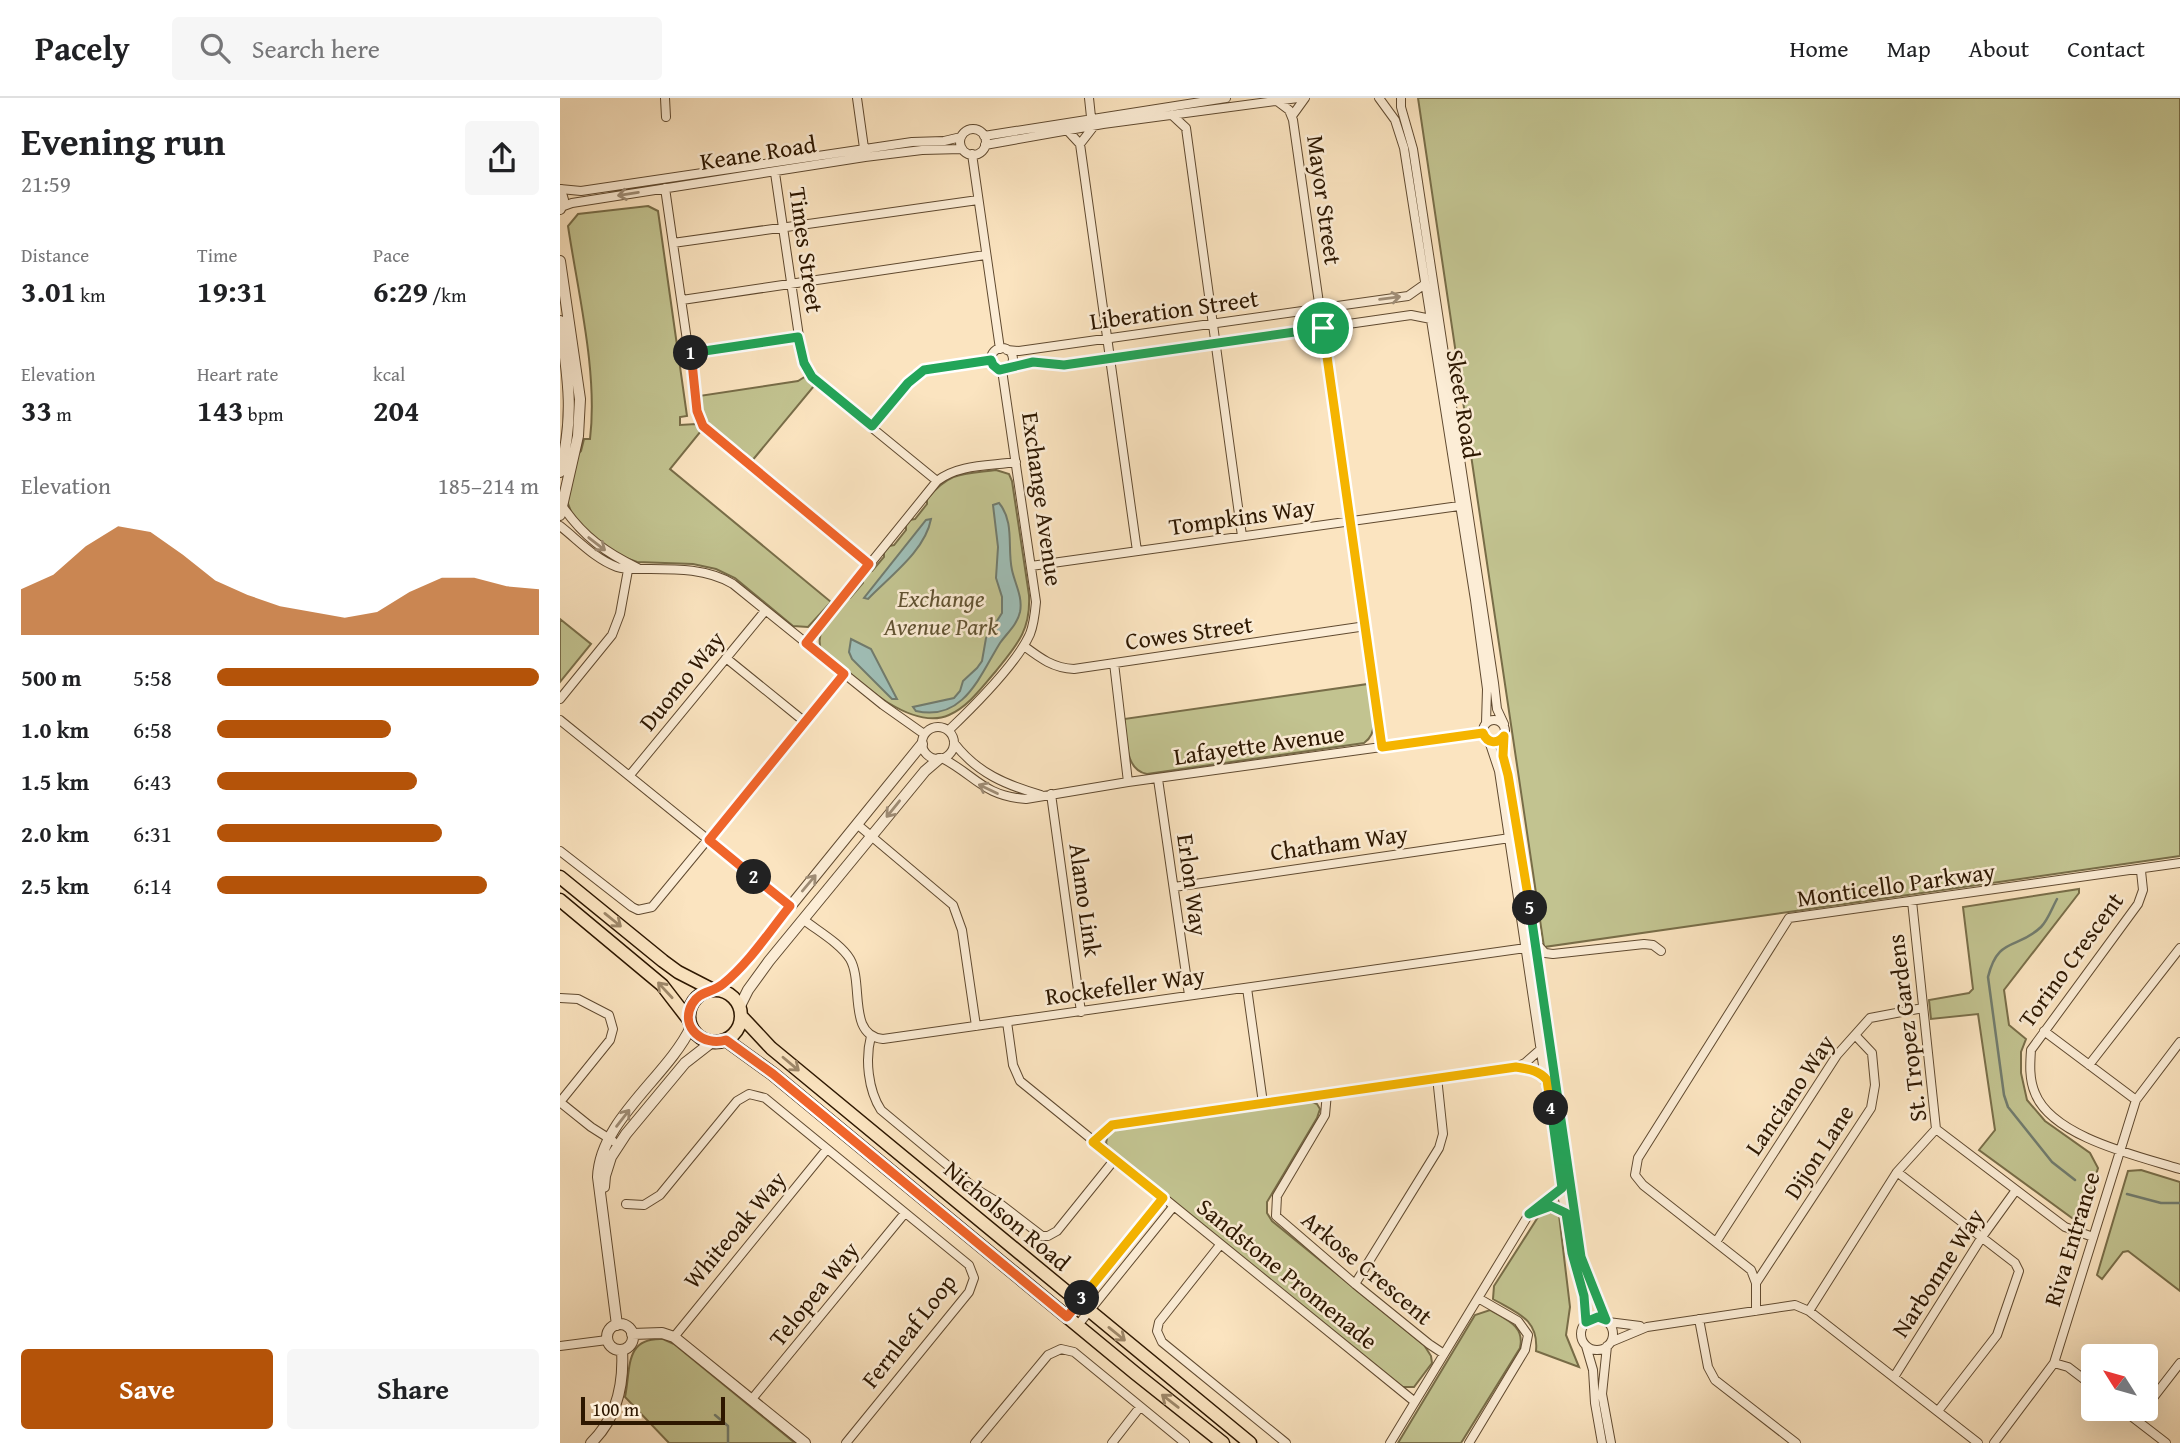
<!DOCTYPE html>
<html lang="en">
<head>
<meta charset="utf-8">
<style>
	:root { --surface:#fff; --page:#f6f6f6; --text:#202124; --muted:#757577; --line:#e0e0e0; --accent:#b45309 }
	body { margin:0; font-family:"Gentium Book Plus",serif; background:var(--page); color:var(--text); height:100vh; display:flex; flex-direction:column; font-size:26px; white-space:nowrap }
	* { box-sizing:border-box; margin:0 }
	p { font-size:23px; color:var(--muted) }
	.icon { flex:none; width:38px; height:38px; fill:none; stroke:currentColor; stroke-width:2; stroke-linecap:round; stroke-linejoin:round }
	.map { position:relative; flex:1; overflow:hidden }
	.side { display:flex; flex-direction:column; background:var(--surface); width:560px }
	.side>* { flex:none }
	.needle { width:46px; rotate:307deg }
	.buttons { position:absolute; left:1521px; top:1246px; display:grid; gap:14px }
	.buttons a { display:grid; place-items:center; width:77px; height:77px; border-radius:7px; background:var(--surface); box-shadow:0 7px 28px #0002; font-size:35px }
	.scale { position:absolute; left:21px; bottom:18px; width:144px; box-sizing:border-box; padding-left:7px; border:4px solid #2d1700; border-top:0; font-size:19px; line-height:24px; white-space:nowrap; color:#2d1700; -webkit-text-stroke:5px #fcedd6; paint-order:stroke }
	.pin { position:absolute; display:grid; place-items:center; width:60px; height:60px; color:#fff; margin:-30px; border:4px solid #fff; border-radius:50%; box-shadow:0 2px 7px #0007 }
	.km { position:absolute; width:35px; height:35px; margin:-18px; border-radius:50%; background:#222; color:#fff; font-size:19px; line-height:35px; text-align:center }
	.round { display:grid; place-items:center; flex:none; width:74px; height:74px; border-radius:7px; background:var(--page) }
	.overview { display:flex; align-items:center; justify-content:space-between; height:119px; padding:0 21px }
	h1 { font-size:38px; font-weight:700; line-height:52px }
	.figures { display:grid; grid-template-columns:repeat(3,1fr); gap:10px; height:119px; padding:7px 21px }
	.figures div { display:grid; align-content:center }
	.figures b { font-size:30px; font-weight:700 }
	.figures small { font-size:19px; font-weight:400 }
	.figures p { font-size:19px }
	.chart { height:196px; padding:14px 21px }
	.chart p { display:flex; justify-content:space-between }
	.chart svg { width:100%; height:126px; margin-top:7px; fill:var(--accent); opacity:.7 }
	.action { display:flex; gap:14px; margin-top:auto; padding:14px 21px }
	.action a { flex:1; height:80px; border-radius:7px; background:var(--accent); color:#fff; font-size:28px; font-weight:700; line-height:80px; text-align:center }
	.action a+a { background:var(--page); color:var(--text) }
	ul { padding:0 21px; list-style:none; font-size:23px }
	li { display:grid; grid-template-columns:112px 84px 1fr; align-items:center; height:52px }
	li i { height:18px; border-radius:9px; background:var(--accent) }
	header { display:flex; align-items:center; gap:42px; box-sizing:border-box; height:98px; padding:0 35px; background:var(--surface); border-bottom:2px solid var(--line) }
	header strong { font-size:33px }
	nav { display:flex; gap:38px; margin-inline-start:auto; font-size:24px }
	.search { width:490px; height:63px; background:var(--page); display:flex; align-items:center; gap:18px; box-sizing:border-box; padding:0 24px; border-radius:7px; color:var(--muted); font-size:26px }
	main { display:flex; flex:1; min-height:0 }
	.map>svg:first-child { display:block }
	.green { fill:#c2c390; stroke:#786d48; stroke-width:2 }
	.water { fill:#9fbeb6; stroke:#717b6d; stroke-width:2 }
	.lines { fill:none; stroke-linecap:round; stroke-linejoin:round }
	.stream { stroke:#717b6d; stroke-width:2.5 }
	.minor-casing { stroke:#604a30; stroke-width:10 }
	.tertiary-casing { stroke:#604a30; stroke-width:12 }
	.primary-casing { stroke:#2d1700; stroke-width:15 }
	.minor { stroke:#fcedd6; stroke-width:8 }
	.tertiary { stroke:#fcedd6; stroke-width:10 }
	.primary { stroke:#fbe4c0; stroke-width:12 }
	.oneway { stroke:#9f8d76 }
	.oneway2 { stroke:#9e886a }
	.split-1-casing { stroke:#fff; stroke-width:14 }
	.split-2-casing { stroke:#fff; stroke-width:14 }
	.split-3-casing { stroke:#fff; stroke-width:14 }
	.split-4-casing { stroke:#fff; stroke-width:14 }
	.split-5-casing { stroke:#fff; stroke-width:14 }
	.split-6-casing { stroke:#fff; stroke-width:14 }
	.split-1 { stroke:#22a559; stroke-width:9 }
	.split-2 { stroke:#f0652b; stroke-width:9 }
	.split-3 { stroke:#f0652b; stroke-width:9 }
	.split-4 { stroke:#f5b400; stroke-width:9 }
	.split-5 { stroke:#22a559; stroke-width:9 }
	.split-6 { stroke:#f5b400; stroke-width:9 }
	.labels { text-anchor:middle; stroke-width:5; stroke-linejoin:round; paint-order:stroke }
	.street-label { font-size:24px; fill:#2d1700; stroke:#fcedd6 }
	.park-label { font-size:24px; font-style:italic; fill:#615332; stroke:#fcedd6 }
</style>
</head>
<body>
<header>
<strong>Pacely</strong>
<div class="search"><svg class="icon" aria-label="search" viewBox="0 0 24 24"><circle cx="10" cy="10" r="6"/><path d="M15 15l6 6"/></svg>Search here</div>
<nav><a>Home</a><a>Map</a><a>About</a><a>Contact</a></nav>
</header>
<main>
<section class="side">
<div class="overview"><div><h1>Evening run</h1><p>21:59</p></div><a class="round"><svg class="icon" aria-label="share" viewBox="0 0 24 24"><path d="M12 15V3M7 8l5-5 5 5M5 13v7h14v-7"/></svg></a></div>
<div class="figures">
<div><p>Distance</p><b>3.01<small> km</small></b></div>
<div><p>Time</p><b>19:31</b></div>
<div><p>Pace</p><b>6:29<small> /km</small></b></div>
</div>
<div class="figures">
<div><p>Elevation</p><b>33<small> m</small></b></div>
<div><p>Heart rate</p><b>143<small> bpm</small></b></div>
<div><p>kcal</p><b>204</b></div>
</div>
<div class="chart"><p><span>Elevation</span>185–214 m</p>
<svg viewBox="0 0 160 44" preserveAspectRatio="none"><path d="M0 44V28L10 23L20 13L30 6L40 8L50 16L60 25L70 30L80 34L90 36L100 38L110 36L120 29L130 24L140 24L150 27L160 28V44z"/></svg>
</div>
<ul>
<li><b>500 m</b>5:58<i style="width:100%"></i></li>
<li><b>1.0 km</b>6:58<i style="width:54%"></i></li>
<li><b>1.5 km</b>6:43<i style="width:62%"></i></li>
<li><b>2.0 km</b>6:31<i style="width:70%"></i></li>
<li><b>2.5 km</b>6:14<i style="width:84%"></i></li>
</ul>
<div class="action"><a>Save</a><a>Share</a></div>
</section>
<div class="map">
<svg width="1620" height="1345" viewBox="0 0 1620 1345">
	<rect width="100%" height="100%" fill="#fbe4c0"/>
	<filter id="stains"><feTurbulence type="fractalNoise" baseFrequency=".00286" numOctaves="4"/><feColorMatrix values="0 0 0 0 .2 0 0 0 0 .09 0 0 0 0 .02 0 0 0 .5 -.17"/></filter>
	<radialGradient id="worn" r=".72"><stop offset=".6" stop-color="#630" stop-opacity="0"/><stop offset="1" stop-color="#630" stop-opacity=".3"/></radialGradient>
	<path class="green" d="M858 0H1620V758L984 849Z
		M88 108 98 113 127 318 120 319V327L136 326 141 333 110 371 271 504 248 529 233 528 175 480 156 471 133 466 77 464 58 457 24 432 12 416 7 403 18 356 21 353 24 341H30C38 275 18 195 8 128L18 116Z
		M246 278 254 288 191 364 186 360 185 355C161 335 145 335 139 298L238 283Z
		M436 372 449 376 452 383 469 497C471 532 457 547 436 573 422 589 409 608 389 617 349 635 290 576 261 551 254 531 274 516 285 501L290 500 303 485V480L307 474 312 473 324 459V454L329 448 334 447 346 432V427L349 422 355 421 367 406V401C390 373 403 376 436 372Z
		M0 521 31 546 0 584Z
		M808 586C811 604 822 633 804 645L587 676C564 672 567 640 564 621Z
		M1519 791V795L1444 892 1449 927 1466 941 1461 954V975L1467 1002 1485 1023 1530 1055 1538 1070 1523 1121 1512 1120 1419 1052 1435 1032 1418 916 1371 921 1369 902 1409 895 1413 891 1403 809Z
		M750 1003 757 1006 760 1011 757 1020 707 1104V1115L712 1123 864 1247 871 1258 872 1265 854 1289H841L549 1051 546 1045 548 1036 559 1030Z
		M1581 1072 1620 1084V1193L1568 1153 1563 1154 1542 1181 1537 1177 1568 1073Z
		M989 1114 999 1117 1010 1209 1006 1237 1019 1269 976 1253C979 1221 957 1215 933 1201L934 1188 980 1116Z
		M930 1212C947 1222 965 1228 960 1250L901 1345H838L915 1217Z
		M103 1241 114 1246 235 1345H109L65 1299C71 1271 64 1239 103 1241Z"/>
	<path class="water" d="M439 405C455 424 447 450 452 472 455 486 463 499 460 514 457 527 447 535 440 545 420 577 404 624 356 613L353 609 394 600 400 593 403 583 417 570 422 563 426 540 442 515V499L436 480 438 449 433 407Z
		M371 421C365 453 330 478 308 501L304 500 366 422Z
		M291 541 311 551 337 601H332L292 561 289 554Z"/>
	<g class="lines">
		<path class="stream" d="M1497 801C1492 810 1488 822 1481 829 1457 852 1438 838 1428 879L1444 997 1448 1009 1492 1064 1515 1082
			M1567 1096 1601 1105H1620
			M155 1317 168 1328V1345"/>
		<g class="minor-casing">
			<path id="minor" d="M105 0 106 19
				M297 0 304 50
				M529 0 531 19
				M819 0 835 22 844 50 915 502 927 591 926 625
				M841 0V9L853 51 934 585 937 611 944 626
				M717 3 729 12 733 22 822 649
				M612 17 626 30 682 438
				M732 18 745 0
				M400 44a13 13 0 1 1 26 0a13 13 0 1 1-26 0Z
				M507 32 520 46 534 28
				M424 38 666 0
				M520 46 577 453
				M425 47 543 26 738 0
				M412 56 440 251
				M215 75 241 252 249 275 262 289 377 383
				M105 90 137 312 141 325 150 335 309 466
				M0 91 21 93 352 44 384 43 401 39
				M1 109 12 105 305 59 362 52 402 51
				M113 145 418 102
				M122 202 425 157
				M431 261a11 11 0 1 1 22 0a11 11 0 1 1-22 0Z
				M447 252 459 253 848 198 865 186
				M130 256 238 239
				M449 269 473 264 504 267 851 217 871 221
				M312 328 355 277 364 273 431 262
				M3 409C23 438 46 455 78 470
				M0 428C18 442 35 461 57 469 66 472 74 471 84 471 114 471 146 470 173 486L323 607 364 636
				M471 468 899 408
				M246 545 377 383C398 366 430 368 456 364
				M464 548C480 560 493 570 514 571L806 528
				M166 560 245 624
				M554 565 568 684
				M0 601 52 537 60 516 68 472
				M923 633a11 11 0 1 1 22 0a11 11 0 1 1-22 0Z
				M0 622 230 808
				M362 645a16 16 0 1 1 32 0a16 16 0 1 1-32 0Z
				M389 632C412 610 457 565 470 536 474 526 475 515 476 504L442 272
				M944 638 943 658 948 677 990 943 1017 1137 1023 1168 1046 1222
				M929 643 939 673 1003 1101 1012 1155 1024 1198 1026 1224
				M394 645C417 675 446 687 481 697
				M382 660C415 677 423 698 466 701L568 684 923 635
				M70 677 205 513
				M598 681 629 897
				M491 696 521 914
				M298 727 393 807 402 832 416 928
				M0 753 72 809 78 812 92 809 284 576
				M1581 773 1583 792 1578 806 1471 952C1470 966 1469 981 1475 995 1492 1039 1578 1058 1620 1071
				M614 789 950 740
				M1352 803 1376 1031 1505 1129 1533 1139
				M244 822C258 833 281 846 290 861 304 885 287 938 323 941L966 850
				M975 844 985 855 993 856 1084 846 1093 847 1101 853
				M687 890 703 1005
				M0 900 18 901 49 917 53 931 50 942 0 1004
				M447 924 453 967 460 983 855 1304
				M1484 933 1576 1002
				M311 938C305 961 308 992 321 1012L416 1091 439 1105 482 1138H488L497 1133 555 1061
				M1529 967 1620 850
				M956 969 974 972 987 982
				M767 995 765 1017 717 1098 716 1118 795 1186 869 1246 884 1256
				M0 1004 31 1029 53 1043
				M533 1044 548 1029 556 1026 956 969 965 965 982 950
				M1337 1074 1455 1165 1459 1173 1437 1237 1378 1313
				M66 1106 84 1107 100 1097 177 1003 189 996 205 1000 409 1167 414 1180 409 1194 286 1345
				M975 1113 995 1108 1006 1115
				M1156 1144 1277 957 1310 920 1363 910
				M660 1147 599 1224 597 1233 602 1244 726 1345
				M1196 1185 1311 1010 1315 987 1312 955 1295 937
				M795 1186 879 1050 883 1036 877 979
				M1196 1213V1185L1191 1172 1083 1087 1075 1077 1078 1060 1229 820 1620 765
				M1249 1213 1337 1074 1376 1031
				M507 1219 603 1100
				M1021 1236a16 16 0 1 1 32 0a16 16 0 1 1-32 0Z
				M1139 1221 1148 1269 1155 1282 1236 1345
				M1048 1224 1080 1228
				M518 1227 613 1109
				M114 1239 267 1051
				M1051 1244 1087 1229 1235 1207 1249 1213 1418 1345
				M0 1248 47 1242
				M1026 1248 1033 1272 1035 1305 1042 1345
				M1047 1248 1042 1296 1051 1345
				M1494 1265 1508 1269 1533 1288
				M1334 1279 1422 1139 1456 1092
				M192 1301 345 1115
				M1586 1309 1620 1265
				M1562 1311 1606 1345
				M415 1345 488 1257 501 1251 514 1254 625 1345
				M552 1345 580 1309
				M830 1345 969 1116 1002 1089
				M909 1345 965 1252 968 1237 958 1223 918 1200
				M1434 1345 1494 1265 1576 1002 1620 944"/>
		</g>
		<g class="tertiary-casing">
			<path id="tertiary" d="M0 92 3 102 0 111
				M0 163 20 301 18 338 0 417
				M0 223C8 279 15 317 0 374
				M156 892 178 873 362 646
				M180 908 188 892 209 863 365 673 379 661
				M44 1089 45 1078 51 1059 66 1036 125 965 152 944
				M47 1239a13 13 0 1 1 26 0a13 13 0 1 1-26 0Z
				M57 1227 38 1079C40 1022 107 979 131 929
				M72 1236 102 1235 114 1239 245 1345
				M31 1345C57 1320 64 1286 62 1252"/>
		</g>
		<g class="primary-casing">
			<path id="primary" d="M0 779 103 863 118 874 153 892
				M0 802 102 887 129 922
				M129 918a26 26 0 1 1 52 0a26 26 0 1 1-52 0Z
				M182 919 211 950 690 1345
				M166 942 213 976 575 1275 663 1345"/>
		</g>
		<use href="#minor" class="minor"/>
		<use href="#tertiary" class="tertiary"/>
		<use href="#primary" class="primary"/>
	</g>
	<defs><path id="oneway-shaft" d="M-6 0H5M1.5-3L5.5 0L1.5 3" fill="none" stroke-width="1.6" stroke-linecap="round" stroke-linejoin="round" transform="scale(1.75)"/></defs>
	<g class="oneway">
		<use href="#oneway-shaft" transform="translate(68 96) rotate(171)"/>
		<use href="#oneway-shaft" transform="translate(830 200) rotate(-7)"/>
		<use href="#oneway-shaft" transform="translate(37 446) rotate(38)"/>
		<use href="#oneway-shaft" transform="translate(428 691) rotate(-154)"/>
		<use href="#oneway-shaft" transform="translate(333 711) rotate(129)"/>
		<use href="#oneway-shaft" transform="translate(249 785) rotate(-50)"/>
		<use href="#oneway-shaft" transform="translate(63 1020) rotate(-52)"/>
	</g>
	<g class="oneway2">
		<use href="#oneway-shaft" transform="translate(53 822) rotate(39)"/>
		<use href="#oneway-shaft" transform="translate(105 892) rotate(-133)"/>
		<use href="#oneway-shaft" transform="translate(231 966) rotate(40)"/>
		<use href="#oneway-shaft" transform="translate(557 1236) rotate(39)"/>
		<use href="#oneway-shaft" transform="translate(610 1303) rotate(-142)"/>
	</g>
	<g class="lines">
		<g class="split-1-casing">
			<path id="split-1" d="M131 255 238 239 244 265 252 279 312 328 348 285 364 272 431 262 433 267 439 272 473 264 504 267 763 230"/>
		</g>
		<g class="split-2-casing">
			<path id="split-2" d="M131 255 137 313 143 328 309 466 246 545 284 576 149 742 194 779"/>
		</g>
		<g class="split-3-casing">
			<path id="split-3" d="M194 779 230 808C209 834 189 865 163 886 152 895 139 893 132 906 119 930 144 949 166 942L213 976 507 1219 522 1200"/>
		</g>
		<g class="split-4-casing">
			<path id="split-4" d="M522 1200 603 1100 533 1044 552 1027 956 969C968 971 979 972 987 982L991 1010"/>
		</g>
		<g class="split-5-casing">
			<path id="split-5" d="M970 810 1021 1159 1046 1222 1038 1219 1026 1224 1024 1198 1012 1155 1006 1115 991 1108 969 1116 1002 1090 991 1010"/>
		</g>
		<g class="split-6-casing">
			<path id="split-6" d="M763 230 822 649 923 635C927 645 937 647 944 638L943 658 948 677 970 810"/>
		</g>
		<use href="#split-1" class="split-1"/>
		<use href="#split-2" class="split-2"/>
		<use href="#split-3" class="split-3"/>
		<use href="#split-4" class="split-4"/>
		<use href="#split-5" class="split-5"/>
		<use href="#split-6" class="split-6"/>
	</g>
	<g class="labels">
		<g class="street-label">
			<text transform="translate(198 55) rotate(-9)" y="8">Keane Road</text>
			<text transform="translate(764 102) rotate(82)" y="8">Mayor Street</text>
			<text transform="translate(246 152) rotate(82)" y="8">Times Street</text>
			<text transform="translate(614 212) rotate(-8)" y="8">Liberation Street</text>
			<text transform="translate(903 306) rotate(81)" y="8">Skeet Road</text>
			<text transform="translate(482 401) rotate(82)" y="8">Exchange Avenue</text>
			<text transform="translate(682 419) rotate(-8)" y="8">Tompkins Way</text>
			<text transform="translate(629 535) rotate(-8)" y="8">Cowes Street</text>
			<text transform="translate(122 583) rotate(-51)" y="8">Duomo Way</text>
			<text transform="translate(699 647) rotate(-8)" y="8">Lafayette Avenue</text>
			<text transform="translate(779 745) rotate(-8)" y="8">Chatham Way</text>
			<text transform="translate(632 787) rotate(82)" y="8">Erlon Way</text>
			<text transform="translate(1336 787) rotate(-8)" y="8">Monticello Parkway</text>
			<text transform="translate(525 802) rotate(82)" y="8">Alamo Link</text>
			<text transform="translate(1511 862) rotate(-54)" y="8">Torino Crescent</text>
			<text transform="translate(565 888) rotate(-8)" y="8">Rockefeller Way</text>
			<text transform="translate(1347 930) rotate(-97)" y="8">St. Tropez Gardens</text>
			<text transform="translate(1230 997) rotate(-56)" y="8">Lanciano Way</text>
			<text transform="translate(1259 1054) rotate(-57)" y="8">Dijon Lane</text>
			<text transform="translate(447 1118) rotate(40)" y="8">Nicholson Road</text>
			<text transform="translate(175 1132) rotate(-50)" y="8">Whiteoak Way</text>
			<text transform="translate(1512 1141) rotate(-73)" y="8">Riva Entrance</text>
			<text transform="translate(807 1170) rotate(40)" y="8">Arkose Crescent</text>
			<text transform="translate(1378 1175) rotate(-57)" y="8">Narbonne Way</text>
			<text transform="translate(727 1176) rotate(39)" y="8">Sandstone Promenade</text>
			<text transform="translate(254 1196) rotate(-51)" y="8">Telopea Way</text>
			<text transform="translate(349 1233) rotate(-52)" y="8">Fernleaf Loop</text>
		</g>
		<g class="park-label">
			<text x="381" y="509">Exchange<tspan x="381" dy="28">Avenue Park</tspan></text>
		</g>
	</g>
	<rect width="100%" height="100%" filter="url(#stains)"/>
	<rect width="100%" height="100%" fill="url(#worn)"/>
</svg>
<div class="buttons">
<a><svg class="needle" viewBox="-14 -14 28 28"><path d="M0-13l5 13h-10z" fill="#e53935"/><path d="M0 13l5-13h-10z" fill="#757577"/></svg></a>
</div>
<div class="scale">100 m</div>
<div class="pin" style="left:763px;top:230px;background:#1e9e55"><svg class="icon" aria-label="arrive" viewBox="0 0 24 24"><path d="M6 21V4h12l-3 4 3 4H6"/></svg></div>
<b class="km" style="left:131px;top:255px">1</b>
<b class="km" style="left:194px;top:779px">2</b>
<b class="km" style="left:522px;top:1200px">3</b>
<b class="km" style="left:991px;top:1010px">4</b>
<b class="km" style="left:970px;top:810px">5</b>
</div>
</main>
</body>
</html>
